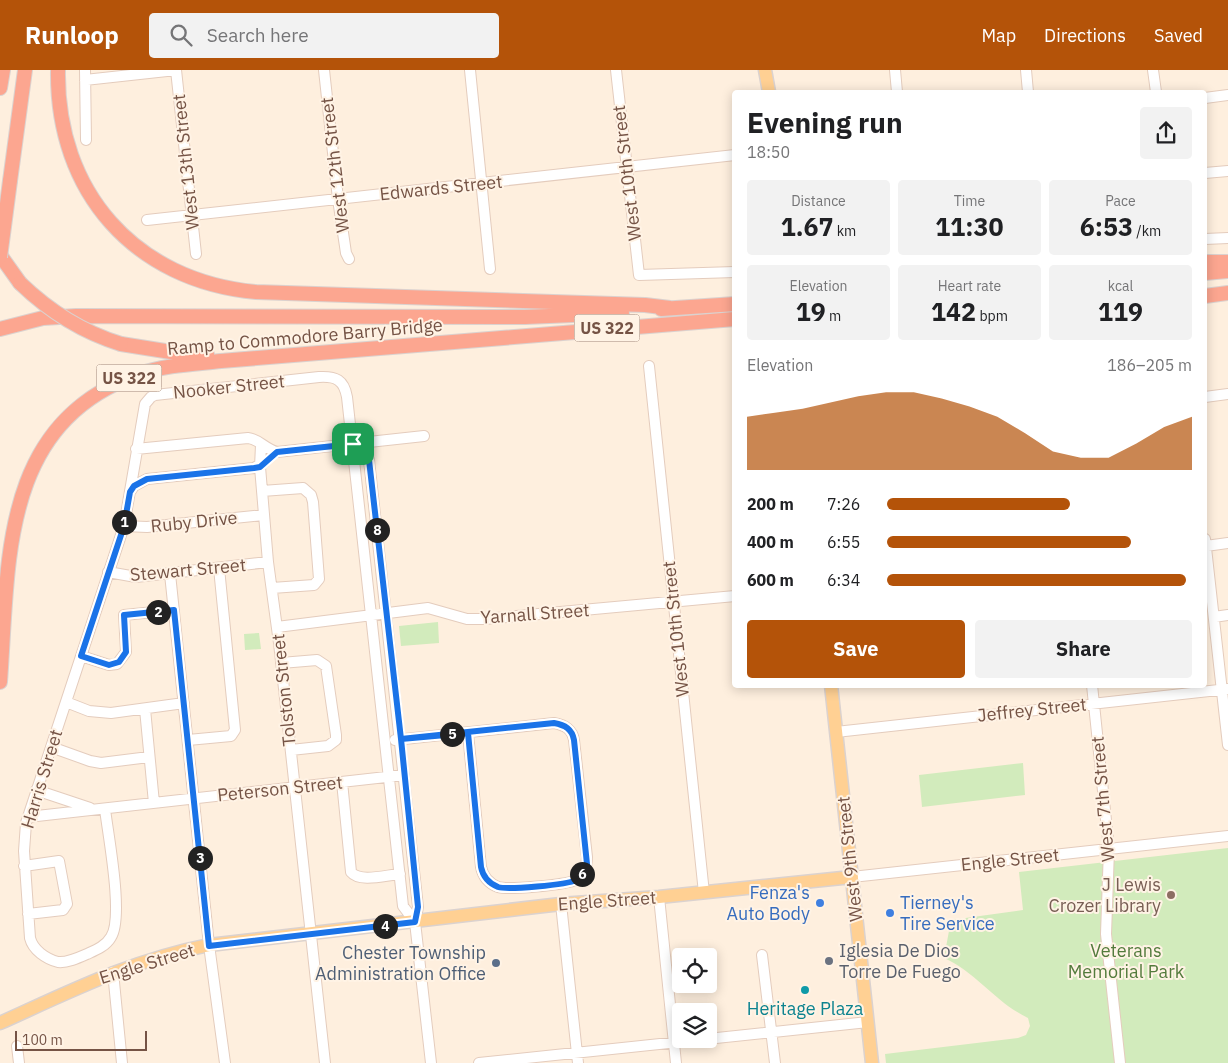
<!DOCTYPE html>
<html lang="en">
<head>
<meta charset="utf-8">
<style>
	:root { --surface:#fff; --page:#f2f2f2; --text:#202124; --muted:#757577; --accent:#b45309 }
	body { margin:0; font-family:"IBM Plex Sans",sans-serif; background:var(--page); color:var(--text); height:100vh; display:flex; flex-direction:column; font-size:19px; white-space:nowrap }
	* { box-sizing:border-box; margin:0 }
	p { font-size:16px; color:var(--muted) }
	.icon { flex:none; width:28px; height:28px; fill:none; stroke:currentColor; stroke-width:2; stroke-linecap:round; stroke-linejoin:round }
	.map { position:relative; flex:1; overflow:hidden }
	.side { position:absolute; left:732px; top:20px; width:475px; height:598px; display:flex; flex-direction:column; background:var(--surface); border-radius:5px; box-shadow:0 2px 12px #0003 }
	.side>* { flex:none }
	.tools { position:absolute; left:672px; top:878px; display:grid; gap:10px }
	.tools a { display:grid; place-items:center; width:45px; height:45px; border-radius:5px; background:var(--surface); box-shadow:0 2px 12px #0003; font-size:25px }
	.scale { position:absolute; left:15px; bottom:12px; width:132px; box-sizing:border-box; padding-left:5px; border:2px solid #755345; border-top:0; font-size:14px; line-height:18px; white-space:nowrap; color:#755345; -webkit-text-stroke:4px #fff3e5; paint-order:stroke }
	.pin { position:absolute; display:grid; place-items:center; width:42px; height:42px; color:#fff; margin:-21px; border-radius:10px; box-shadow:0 2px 8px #0006 }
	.km { position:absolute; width:25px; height:25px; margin:-12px; border-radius:50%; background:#222; color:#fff; font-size:14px; line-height:25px; text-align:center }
	.round { display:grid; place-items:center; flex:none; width:52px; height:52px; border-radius:5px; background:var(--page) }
	.headline { display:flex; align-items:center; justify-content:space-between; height:85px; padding:0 15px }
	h1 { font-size:28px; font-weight:700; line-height:38px }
	.figures { display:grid; grid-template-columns:repeat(3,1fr); gap:8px; height:85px; padding:5px 15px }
	.figures div { display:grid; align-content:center; border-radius:5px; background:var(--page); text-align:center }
	.figures b { font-size:25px; font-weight:700 }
	.figures small { font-size:14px; font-weight:400 }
	.figures p { font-size:14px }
	.chart { height:140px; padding:10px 15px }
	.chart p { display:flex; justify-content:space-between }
	.chart svg { width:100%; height:90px; margin-top:5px; fill:var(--accent); opacity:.7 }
	.cta { display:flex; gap:10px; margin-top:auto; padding:10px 15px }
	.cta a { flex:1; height:58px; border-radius:5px; background:var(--accent); color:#fff; font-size:20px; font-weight:700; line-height:58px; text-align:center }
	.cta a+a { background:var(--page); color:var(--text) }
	ul { padding:0 15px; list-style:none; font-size:16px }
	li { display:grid; grid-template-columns:80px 60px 1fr; align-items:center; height:38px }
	li i { height:12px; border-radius:6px; background:var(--accent) }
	header { display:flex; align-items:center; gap:30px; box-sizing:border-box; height:70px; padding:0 25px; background:var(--accent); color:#fff }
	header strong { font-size:24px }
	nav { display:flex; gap:28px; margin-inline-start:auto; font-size:18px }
	.search { width:350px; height:45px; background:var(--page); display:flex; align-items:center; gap:12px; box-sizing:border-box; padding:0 18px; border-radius:5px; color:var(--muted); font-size:19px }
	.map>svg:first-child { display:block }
	.green { fill:#d2ebbc }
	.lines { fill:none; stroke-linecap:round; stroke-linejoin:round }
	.minor-casing { stroke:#e4ccbd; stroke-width:12 }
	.major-casing { stroke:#dbd2cf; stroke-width:15 }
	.highway-casing { stroke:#dbd2cf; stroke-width:16 }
	.minor { stroke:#fff; stroke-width:10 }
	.major { stroke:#ffd093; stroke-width:12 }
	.highway { stroke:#fca690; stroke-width:14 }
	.highway-bridge-casing { stroke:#dbd2cf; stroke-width:16; stroke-linecap:butt }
	.highway-bridge { stroke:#fca690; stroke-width:14 }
	.route-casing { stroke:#fff; stroke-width:10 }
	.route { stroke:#1a73e8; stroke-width:6 }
	.education-dot { fill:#8d6e63; stroke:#fff3e5; stroke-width:2 }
	.shop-dot { fill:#3f7fe0; stroke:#fff3e5; stroke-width:2 }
	.worship-dot { fill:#6b7280; stroke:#fff3e5; stroke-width:2 }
	.service-dot { fill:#5c6f8a; stroke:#fff3e5; stroke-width:2 }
	.culture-dot { fill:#0f9aa8; stroke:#fff3e5; stroke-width:2 }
	.labels { text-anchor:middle; stroke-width:4; stroke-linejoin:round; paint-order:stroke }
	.shield { fill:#fff3e5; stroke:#9e8375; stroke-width:1 }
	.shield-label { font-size:16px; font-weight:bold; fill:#755345 }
	.street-label { font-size:18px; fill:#755345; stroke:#fff3e5 }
	.education-label { font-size:18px; fill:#785e54; stroke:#fff3e5; text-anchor:end }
	.shop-label { font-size:18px; fill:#366cbe; stroke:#fff3e5; text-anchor:end }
	.worship-label { font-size:18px; fill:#5b616d; stroke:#fff3e5; text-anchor:start }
	.park-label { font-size:18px; fill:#537b3c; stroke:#fff3e5 }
	.service-label { font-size:18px; fill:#4e5e75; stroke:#fff3e5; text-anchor:end }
	.culture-label { font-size:18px; fill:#0d838f; stroke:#fff3e5 }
</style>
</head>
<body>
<header>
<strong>Runloop</strong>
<div class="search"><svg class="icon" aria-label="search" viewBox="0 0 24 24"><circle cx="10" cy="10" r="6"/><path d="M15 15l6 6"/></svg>Search here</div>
<nav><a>Map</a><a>Directions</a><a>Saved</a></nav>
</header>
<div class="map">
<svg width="1228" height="993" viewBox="0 0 1228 993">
	<rect width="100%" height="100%" fill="#feefde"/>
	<path class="green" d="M438 552 439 573 401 576 399 556Z
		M259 563 261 579 245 580 244 564Z
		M1023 693 1025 725 922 737 919 705Z
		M1228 778V993H886L885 984 1018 968 1026 965 1030 956 1028 948C996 933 976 902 944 888L951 850 1023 840 1019 802Z"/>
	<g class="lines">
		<g class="minor-casing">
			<path id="minor" d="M85 0 86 70
				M176 0 196 184
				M324 0 338 129 346 183 349 189
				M470 0 490 199
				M616 0 639 205 735 202
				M895 0 897 22
				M1026 0 1028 22
				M1153 0 1156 22
				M85 10 176 0
				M1205 28 1228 25
				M1205 103 1228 101
				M147 150 735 85
				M1205 169 1228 168
				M649 296 704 823
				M1205 327 1228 324
				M353 374 367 385 369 390 418 837 415 852 431 993
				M261 375 260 397 268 492 279 573 325 993
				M136 379 248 368C259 369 265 379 277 382L424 366
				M262 421 303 418 311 425 313 432 319 509 314 515 272 518
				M130 422 134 416 147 409 254 398 264 392
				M124 456 147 457 264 445
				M1205 469 1228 675
				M1206 476 1228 473
				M108 502 136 507 268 492
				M170 504 209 875 225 993
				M1214 547 1228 545
				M277 557 428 538 467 549H485L735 526
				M81 586 109 595 117 594 126 582 124 545 174 540
				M281 593 317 590 326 596 336 665V670L328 676 291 680
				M1092 615 1109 779 1106 864 1120 993
				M66 632 89 641 111 643 184 633
				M145 639 154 733
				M836 662 1228 619
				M188 670 231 666 235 660 219 498
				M395 670 554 653C565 655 572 659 574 670L587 787C587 796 584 805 575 810 567 815 507 820 498 817 488 813 483 807 481 797L468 663
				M51 677 90 691 101 693 149 687
				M342 712 351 802C360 813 386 805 400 804
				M36 720 90 738
				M105 739C108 765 124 847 111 867 106 876 96 880 87 884 78 888 67 893 58 892 46 889 33 880 30 868L24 781 26 753 124 456 145 334 151 327 155 325 319 307C336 306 344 310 347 327L403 836 415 852
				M28 747 404 705
				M24 796 59 791 67 834 63 840 28 844
				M852 807 1228 766
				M659 827 676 993
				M561 834 578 993
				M762 885 775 993
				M113 902 122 993
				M17 976 19 993
				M479 993 868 952"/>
		</g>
		<g class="major-casing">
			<path id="major" d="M765 0 769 22
				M831 615 872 993
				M0 953C71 921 132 890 209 875L561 834 659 827 852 807"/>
		</g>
		<g class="highway-casing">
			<path id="highway" d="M58 0C56 122 135 211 256 222L645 235 670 238
				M0 18 3 0
				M10 111 25 0
				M0 185 20 213
				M1205 192H1228
				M1205 203 1228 201
				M1205 226 1228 223
				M661 239 735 234
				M0 259 43 248 76 246 525 247 622 243
				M121 274 190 285 207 284
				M0 612C9 490 0 353 139 304 166 295 194 294 221 291L735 249"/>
		</g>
		<use href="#minor" class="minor"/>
		<use href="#major" class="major"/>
		<use href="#highway" class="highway"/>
		<g class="highway-bridge-casing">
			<path id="highway-bridge" d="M0 187 10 111
				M20 213C49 241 82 262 121 274"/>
		</g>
		<use href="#highway-bridge" class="highway-bridge"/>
	</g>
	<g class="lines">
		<g class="route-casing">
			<path id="route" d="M353 374 277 382 260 397 254 398 147 409 134 416 130 422 124 456 81 586 109 595 119 592 126 582 124 545 174 540 209 876 415 852 418 837 401 669 468 663 481 797C483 807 488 813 498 817 507 820 567 815 576 810 582 806 585 801 587 794L574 670C572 659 565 655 554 653L401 669 369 390 367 385 353 374"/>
		</g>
		<use href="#route" class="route"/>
	</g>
	<circle class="education-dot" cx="1171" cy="825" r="5"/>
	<g class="shop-dot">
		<circle cx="820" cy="833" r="5"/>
		<circle cx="890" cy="843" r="5"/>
	</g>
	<circle class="worship-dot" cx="829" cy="891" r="5"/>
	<circle class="service-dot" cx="496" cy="893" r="5"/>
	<circle class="culture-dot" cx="805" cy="920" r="5"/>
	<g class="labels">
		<g class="shield">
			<rect x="574.5" y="244.5" width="65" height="27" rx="4"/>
			<rect x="96.5" y="294.5" width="65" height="27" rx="4"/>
		</g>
		<g class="shield-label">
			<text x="607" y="264">US 322</text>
			<text x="129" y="314">US 322</text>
		</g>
		<g class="street-label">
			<text transform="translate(186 92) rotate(-96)" y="6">West 13th Street</text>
			<text transform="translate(335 95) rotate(-97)" y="6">West 12th Street</text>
			<text transform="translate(627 103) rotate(-97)" y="6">West 10th Street</text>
			<text transform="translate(441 118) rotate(-6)" y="6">Edwards Street</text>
			<text transform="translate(305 267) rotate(-5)" y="6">Ramp to Commodore Barry Bridge</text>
			<text transform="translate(229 317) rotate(-6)" y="6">Nooker Street</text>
			<text transform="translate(194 452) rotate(-6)" y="6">Ruby Drive</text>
			<text transform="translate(188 500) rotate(-5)" y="6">Stewart Street</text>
			<text transform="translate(535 544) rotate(-4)" y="6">Yarnall Street</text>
			<text transform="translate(676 559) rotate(-96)" y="6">West 10th Street</text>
			<text transform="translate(284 620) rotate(-96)" y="6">Tolston Street</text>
			<text transform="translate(1032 640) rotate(-6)" y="6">Jeffrey Street</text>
			<text transform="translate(42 709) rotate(-73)" y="6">Harris Street</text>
			<text transform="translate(280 719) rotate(-6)" y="6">Peterson Street</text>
			<text transform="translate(1103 729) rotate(-95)" y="6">West 7th Street</text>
			<text transform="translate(850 789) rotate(-96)" y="6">West 9th Street</text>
			<text transform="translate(1010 790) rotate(-6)" y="6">Engle Street</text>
			<text transform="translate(607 831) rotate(-4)" y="6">Engle Street</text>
			<text transform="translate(147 894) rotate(-17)" y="6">Engle Street</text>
		</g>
		<g class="education-label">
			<text x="1161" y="821">J Lewis<tspan x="1161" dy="21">Crozer Library</tspan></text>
		</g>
		<g class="shop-label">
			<text x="810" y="829">Fenza's<tspan x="810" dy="21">Auto Body</tspan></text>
			<text x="900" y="839" text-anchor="start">Tierney's<tspan x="900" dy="21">Tire Service</tspan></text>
		</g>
		<g class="worship-label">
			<text x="839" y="887">Iglesia De Dios<tspan x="839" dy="21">Torre De Fuego</tspan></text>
		</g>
		<g class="park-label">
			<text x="1126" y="887">Veterans<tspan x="1126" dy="21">Memorial Park</tspan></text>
		</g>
		<g class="service-label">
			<text x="486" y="889">Chester Township<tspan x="486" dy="21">Administration Office</tspan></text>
		</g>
		<g class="culture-label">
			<text x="805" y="945">Heritage Plaza</text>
		</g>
	</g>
</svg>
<div class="tools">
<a><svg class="icon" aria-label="locate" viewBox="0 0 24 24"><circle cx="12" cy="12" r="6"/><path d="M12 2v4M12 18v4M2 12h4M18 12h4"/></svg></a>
<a><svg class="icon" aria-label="layers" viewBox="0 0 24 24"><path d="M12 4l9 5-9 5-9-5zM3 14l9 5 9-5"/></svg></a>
</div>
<div class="scale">100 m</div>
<div class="pin" style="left:353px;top:374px;background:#1e9e55"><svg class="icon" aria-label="arrive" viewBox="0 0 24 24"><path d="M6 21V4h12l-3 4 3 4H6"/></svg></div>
<b class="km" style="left:124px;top:452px">1</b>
<b class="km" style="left:158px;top:542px">2</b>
<b class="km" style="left:200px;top:788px">3</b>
<b class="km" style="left:385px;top:856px">4</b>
<b class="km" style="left:452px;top:664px">5</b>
<b class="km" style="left:582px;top:804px">6</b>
<b class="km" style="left:377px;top:460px">8</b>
<section class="side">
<div class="headline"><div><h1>Evening run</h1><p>18:50</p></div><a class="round"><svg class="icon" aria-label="share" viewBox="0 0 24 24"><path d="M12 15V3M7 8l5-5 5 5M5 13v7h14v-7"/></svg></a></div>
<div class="figures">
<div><p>Distance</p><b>1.67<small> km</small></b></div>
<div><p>Time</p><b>11:30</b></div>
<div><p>Pace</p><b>6:53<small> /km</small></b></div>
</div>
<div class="figures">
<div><p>Elevation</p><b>19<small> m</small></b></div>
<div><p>Heart rate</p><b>142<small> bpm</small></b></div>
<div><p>kcal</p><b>119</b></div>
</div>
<div class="chart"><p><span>Elevation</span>186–205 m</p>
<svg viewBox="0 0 160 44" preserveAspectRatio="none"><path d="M0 44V18L10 16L20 14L30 11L40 8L50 6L60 6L70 9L80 13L90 18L100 26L110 35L120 38L130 38L140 31L150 23L160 18V44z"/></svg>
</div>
<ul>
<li><b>200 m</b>7:26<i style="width:60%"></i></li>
<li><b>400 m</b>6:55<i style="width:80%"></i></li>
<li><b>600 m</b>6:34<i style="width:98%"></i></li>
</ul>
<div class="cta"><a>Save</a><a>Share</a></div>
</section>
</div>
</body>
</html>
